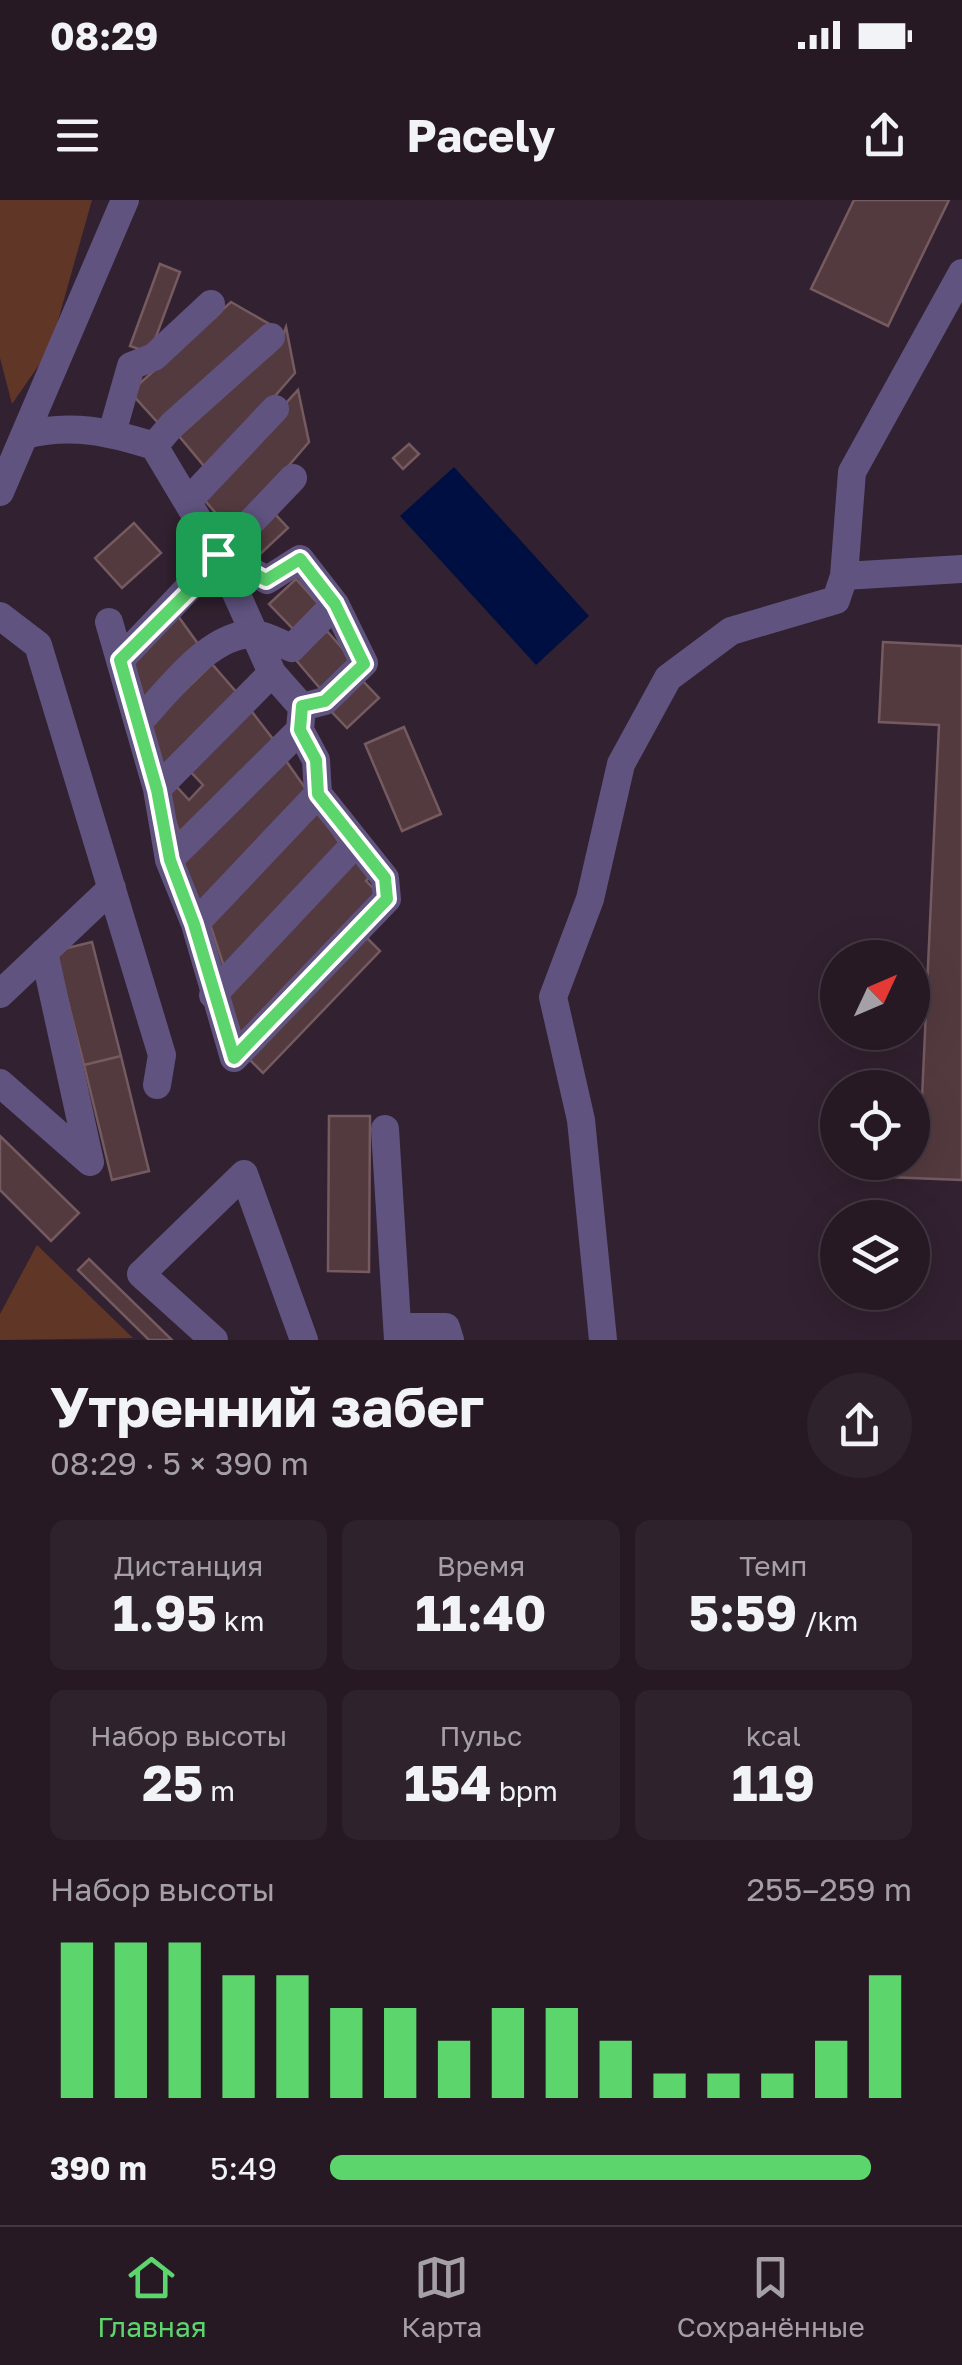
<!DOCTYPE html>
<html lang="ru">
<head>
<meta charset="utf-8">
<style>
	:root { --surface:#261924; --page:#2e222c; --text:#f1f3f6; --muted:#a4a0a6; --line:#423841; --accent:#5dd56d }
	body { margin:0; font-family:"Golos Text",sans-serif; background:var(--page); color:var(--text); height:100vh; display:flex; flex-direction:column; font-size:38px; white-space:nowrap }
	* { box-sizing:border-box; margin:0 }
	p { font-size:32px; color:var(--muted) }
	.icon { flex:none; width:55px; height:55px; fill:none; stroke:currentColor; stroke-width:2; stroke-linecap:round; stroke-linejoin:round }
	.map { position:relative; height:1140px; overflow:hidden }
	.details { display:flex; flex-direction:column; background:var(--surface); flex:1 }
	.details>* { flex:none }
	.needle { width:65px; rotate:46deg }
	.buttons { position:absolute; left:820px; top:740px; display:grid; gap:20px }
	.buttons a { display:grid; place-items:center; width:110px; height:110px; border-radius:50%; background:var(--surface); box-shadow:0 10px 40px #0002,0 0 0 2px var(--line); font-size:50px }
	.pin { position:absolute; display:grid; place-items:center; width:85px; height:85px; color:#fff; margin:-42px; border-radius:20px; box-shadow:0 5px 15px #0006 }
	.round { display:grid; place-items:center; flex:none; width:105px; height:105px; border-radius:52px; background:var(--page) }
	.overview { display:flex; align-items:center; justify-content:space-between; height:170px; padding:0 50px }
	h1 { font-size:55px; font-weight:700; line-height:75px }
	.metrics { display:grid; grid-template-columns:repeat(3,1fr); gap:15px; height:170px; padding:10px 50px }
	.metrics div { display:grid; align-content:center; border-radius:15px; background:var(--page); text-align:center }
	.metrics b { font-size:50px; font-weight:700 }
	.metrics small { font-size:28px; font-weight:400 }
	.metrics p { font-size:28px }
	.chart { height:280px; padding:20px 50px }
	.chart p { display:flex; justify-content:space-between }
	.chart svg { width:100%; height:180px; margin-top:10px; stroke:var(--accent); stroke-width:6 }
	ul { padding:0 50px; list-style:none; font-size:32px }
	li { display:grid; grid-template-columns:160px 120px 1fr; align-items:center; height:75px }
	li i { height:25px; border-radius:12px; background:var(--accent) }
	.status { display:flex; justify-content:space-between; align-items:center; height:70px; padding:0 50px; background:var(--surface); direction:ltr }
	.status svg { height:28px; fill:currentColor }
	header { display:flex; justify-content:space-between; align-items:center; height:130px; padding:0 50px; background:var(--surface); font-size:45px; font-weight:700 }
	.tabs { display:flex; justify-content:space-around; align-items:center; height:140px; border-top:2px solid var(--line); background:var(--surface); font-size:28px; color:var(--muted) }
	.tabs a { display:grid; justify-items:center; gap:5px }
	.tabs .current { color:var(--accent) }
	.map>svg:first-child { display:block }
	.green { fill:#603626 }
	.water { fill:#000f41 }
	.building { fill:#533a3f; stroke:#755b5f; stroke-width:2.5 }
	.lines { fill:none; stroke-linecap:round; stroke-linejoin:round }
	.minor { stroke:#605380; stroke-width:28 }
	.route-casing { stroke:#fff; stroke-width:20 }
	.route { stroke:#5dd56d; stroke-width:12 }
</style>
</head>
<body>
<div class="status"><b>08:29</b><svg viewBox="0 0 49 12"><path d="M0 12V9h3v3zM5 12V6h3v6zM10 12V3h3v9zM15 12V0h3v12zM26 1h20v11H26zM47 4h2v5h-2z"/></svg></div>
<header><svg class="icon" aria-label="menu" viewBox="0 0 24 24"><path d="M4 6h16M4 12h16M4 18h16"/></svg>Pacely<svg class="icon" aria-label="share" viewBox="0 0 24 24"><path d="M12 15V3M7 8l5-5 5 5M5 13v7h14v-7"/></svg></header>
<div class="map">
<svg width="962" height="1140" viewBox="0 0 962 1140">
	<rect width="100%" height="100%" fill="#322130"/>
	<path class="green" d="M0 0H92L50 149 12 204 0 158Z
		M37 1045 133 1138 0 1140V1114Z"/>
	<path class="water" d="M454 267 589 416 536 465 400 316Z"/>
	<path class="building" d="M854 0H949L888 126 811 89Z
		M160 64 180 72 150 153 130 146Z
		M231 102 271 125 160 225 130 192Z
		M286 127 295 173 209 272 179 236 279 146Z
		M298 190 309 242 232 332 201 296Z
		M409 244 419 254 403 269 393 258Z
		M274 313 288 328 257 357 243 342Z
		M134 323 161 353 122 388 95 358Z
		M296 379 323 409 297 433 269 404Z
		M178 416 201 448 142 509 130 461Z
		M327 431 357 465 324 493 295 459Z
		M883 442 962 446V980L861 976 862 962H912V898H922L939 525 879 522Z
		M212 464 238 494 162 572 145 529Z
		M361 479 379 498 347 528 329 509Z
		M249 508 276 543 181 639 167 593 174 584 189 600 203 585 188 569Z
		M404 527 441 614 402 631 365 544Z
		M284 558 308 592 203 704 189 688 182 663Z
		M319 611 342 647 225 770 210 724Z
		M355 658 371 675 366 681 380 695 242 838 226 792Z
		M364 735 380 751 263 873 247 857Z
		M92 742 121 856 84 865 55 751Z
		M121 856 149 971 112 980 84 865Z
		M329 916H370L369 1072 328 1071Z
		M0 936 79 1013 51 1041 0 990Z
		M89 1059 172 1140H149L78 1070Z"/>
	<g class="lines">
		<path class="minor" d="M112 233 131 166 154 157 211 104
			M25 235C71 223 110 232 154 246L218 353 272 473 302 507 300 530 316 560 318 594 385 678 387 699 234 858 195 724 169 660 157 589 109 422
			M154 246 172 225 271 137
			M0 292 125 0
			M190 299 275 209
			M218 353 267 380 300 359 335 404 364 463 325 501 302 507
			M844 376 962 369
			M0 416 38 445 162 855 157 885
			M120 460 293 278
			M138 523C167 493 209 432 255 434 266 435 281 444 292 448L335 404
			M157 589 272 473
			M169 660 300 530
			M195 724 318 594
			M0 794 112 688
			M213 795 356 643
			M0 883 90 962 44 752
			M385 929 398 1140
			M398 1127H446L450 1140
			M214 1140 141 1074 244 974 304 1140
			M603 1140 581 920 553 797 590 699 621 564 668 478 731 431 836 400 844 376 852 272 962 73"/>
	</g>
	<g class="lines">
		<g class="route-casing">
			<path id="route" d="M218 354 266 380 300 359 335 404 364 464 325 501 302 506 300 530 316 560 318 594 385 678 387 699 234 858 194 724 170 660 157 590 120 460 199 381Z"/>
		</g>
		<use href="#route" class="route"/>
	</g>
</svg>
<div class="buttons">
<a><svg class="needle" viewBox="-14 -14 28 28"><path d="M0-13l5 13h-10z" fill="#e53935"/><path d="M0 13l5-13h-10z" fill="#a4a0a6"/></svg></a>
<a><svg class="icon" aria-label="locate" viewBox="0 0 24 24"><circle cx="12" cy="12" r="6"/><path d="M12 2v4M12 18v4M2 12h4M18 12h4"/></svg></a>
<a><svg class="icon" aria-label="layers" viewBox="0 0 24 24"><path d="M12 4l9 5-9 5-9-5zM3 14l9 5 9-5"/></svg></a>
</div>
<div class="pin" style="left:218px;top:354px;background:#1e9e55"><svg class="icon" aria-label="arrive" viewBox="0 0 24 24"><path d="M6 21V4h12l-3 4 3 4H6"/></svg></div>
</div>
<section class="details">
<div class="overview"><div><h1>Утренний забег</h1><p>08:29 · 5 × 390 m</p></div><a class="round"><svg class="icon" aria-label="share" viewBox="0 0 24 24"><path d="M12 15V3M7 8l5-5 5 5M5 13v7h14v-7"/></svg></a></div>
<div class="metrics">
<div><p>Дистанция</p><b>1.95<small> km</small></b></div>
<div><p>Время</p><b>11:40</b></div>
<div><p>Темп</p><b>5:59<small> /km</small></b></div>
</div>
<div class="metrics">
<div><p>Набор высоты</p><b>25<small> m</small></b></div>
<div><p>Пульс</p><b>154<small> bpm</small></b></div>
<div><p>kcal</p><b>119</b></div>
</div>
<div class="chart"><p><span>Набор высоты</span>255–259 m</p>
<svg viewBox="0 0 160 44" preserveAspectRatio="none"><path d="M5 44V6M15 44V6M25 44V6M35 44V14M45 44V14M55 44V22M65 44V22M75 44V30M85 44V22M95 44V22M105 44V30M115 44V38M125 44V38M135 44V38M145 44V30M155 44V14"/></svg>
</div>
<ul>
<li><b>390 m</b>5:49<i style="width:93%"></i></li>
</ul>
</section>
<nav class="tabs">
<a class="current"><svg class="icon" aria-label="home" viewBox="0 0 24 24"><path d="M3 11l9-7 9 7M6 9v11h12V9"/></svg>Главная</a>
<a><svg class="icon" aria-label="map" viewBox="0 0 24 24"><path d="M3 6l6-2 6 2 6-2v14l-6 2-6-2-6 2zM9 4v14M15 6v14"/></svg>Карта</a>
<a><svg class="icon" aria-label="saved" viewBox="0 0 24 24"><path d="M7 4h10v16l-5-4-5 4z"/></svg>Сохранённые</a>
</nav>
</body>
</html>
